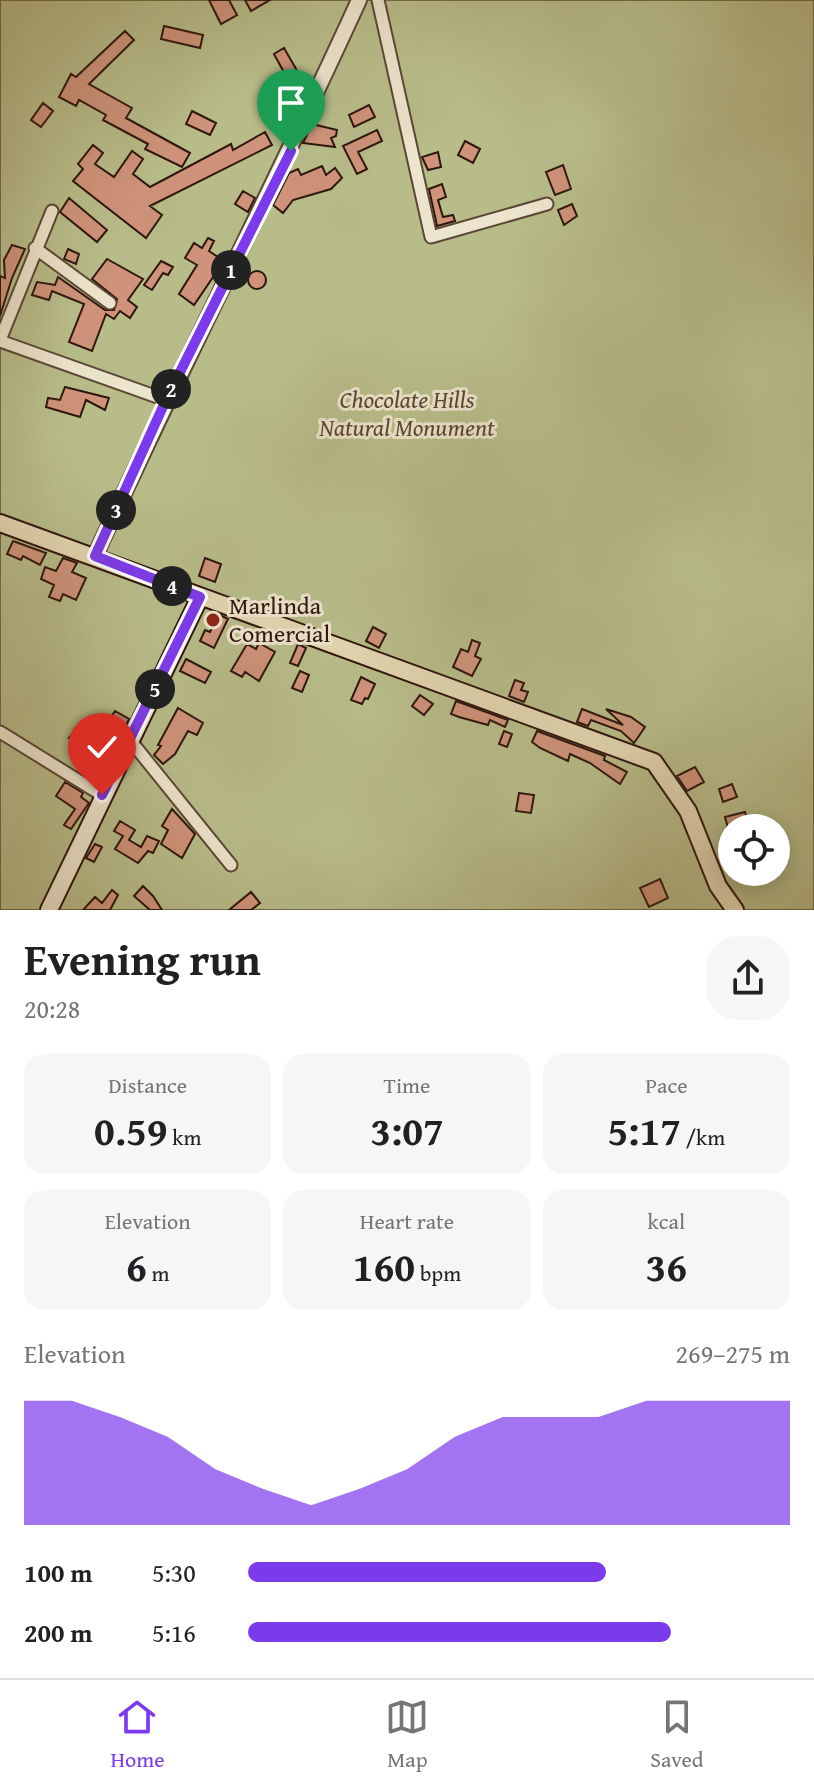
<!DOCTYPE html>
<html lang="en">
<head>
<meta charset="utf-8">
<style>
	:root { --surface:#fff; --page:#f6f6f6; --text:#202124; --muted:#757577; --line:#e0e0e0; --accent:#7c3aed }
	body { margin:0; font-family:"Gentium Book Plus",serif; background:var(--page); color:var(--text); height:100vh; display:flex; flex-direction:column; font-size:30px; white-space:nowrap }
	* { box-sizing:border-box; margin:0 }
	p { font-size:26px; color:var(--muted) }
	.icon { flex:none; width:44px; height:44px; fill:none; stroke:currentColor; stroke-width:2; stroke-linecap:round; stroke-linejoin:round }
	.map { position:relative; height:910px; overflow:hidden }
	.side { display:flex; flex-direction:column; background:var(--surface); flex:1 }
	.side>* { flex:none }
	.tools { position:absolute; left:718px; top:814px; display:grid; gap:16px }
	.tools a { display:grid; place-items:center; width:72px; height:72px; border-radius:50%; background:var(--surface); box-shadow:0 4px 20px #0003; font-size:40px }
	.pin { position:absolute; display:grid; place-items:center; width:68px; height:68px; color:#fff; margin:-82px -34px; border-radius:50% 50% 50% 0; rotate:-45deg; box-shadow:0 0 8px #0007 }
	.pin .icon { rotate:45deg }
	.km { position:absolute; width:40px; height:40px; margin:-20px; border-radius:50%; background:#222; color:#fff; font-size:22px; line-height:40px; text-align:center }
	.round { display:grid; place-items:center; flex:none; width:84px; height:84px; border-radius:32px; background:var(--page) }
	.head { display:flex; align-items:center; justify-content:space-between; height:136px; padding:0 24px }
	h1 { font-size:44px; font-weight:700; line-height:60px }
	.metrics { display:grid; grid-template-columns:repeat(3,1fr); gap:12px; height:136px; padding:8px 24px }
	.metrics div { display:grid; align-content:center; border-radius:20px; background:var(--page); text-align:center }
	.metrics b { font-size:40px; font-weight:700 }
	.metrics small { font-size:22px; font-weight:400 }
	.metrics p { font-size:22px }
	.chart { height:224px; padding:16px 24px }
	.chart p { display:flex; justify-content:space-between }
	.chart svg { width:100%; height:144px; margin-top:8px; fill:var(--accent); opacity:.7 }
	ul { padding:0 24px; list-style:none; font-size:26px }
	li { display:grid; grid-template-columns:128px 96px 1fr; align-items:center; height:60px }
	li i { height:20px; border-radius:10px; background:var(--accent) }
	.menu { display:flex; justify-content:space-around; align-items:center; height:112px; border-top:2px solid var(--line); background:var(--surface); font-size:22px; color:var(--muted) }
	.menu a { display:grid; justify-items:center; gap:4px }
	.menu .on { color:var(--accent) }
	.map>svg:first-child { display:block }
	.green { fill:#b7bc89; stroke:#73694b; stroke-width:2; fill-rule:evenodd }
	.building { fill:#ce937a; stroke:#2f160d; stroke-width:2 }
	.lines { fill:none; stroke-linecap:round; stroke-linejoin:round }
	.minor-casing { stroke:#5c4636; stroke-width:15 }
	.tertiary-casing { stroke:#5c4636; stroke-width:18 }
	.secondary-casing { stroke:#2f160d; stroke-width:20 }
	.primary-casing { stroke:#2f160d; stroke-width:20 }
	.minor { stroke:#ece4cc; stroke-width:11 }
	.tertiary { stroke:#ece4cc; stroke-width:14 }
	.secondary { stroke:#ece4cc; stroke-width:16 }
	.primary { stroke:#e2d5b0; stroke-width:16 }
	.route-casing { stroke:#fff; stroke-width:16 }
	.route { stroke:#7c3aed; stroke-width:10 }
	.poi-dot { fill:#8f2418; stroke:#ece4cc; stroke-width:3 }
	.labels { text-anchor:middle; stroke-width:6; stroke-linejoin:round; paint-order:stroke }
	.park-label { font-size:24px; font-style:italic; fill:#584832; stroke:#ece4cc }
	.poi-label { font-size:24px; fill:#2f160d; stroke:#ece4cc; text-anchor:start }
</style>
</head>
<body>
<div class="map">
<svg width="814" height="910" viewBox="0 0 814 910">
	<rect width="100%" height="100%" fill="#e2d5b0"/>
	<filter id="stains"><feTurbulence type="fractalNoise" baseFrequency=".0025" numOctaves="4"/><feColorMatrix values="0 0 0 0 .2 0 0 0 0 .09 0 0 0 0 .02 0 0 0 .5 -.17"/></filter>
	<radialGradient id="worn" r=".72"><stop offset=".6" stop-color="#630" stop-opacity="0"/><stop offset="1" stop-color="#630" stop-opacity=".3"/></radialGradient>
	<path class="green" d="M0 0H814V910H0ZM732 828H776V872H732Z"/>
	<path class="building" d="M209 0H229L237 15 221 24Z
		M245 0H270L251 11Z
		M164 26 203 35 200 48 161 39Z
		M125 31 134 40 89 84 132 108 126 118 190 153 182 167 145 149 148 144 103 120 106 115 79 100 76 106 59 97 71 74 76 77Z
		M284 48 307 88 297 96 274 54Z
		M43 103 53 111 41 127 31 120Z
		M369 105 375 117 354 127 349 115Z
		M192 111 216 123 210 135 186 124Z
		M312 124 337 130 336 136 331 138 335 147 303 143Z
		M377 130 382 141 358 152 367 169 357 174 343 146Z
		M265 132 272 145 150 206 162 215 146 238 73 181 83 169 78 164 93 145 103 153 95 164 114 177 132 151 143 159 133 174 150 187 231 144 233 150Z
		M465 141 480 149 473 163 458 155Z
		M438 152 441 167 428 170 422 157Z
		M563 165 571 189 555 195 546 172Z
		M322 166 326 175 335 168 342 178 331 189 293 200 283 213 273 205 289 173 298 169 301 175Z
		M442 184 446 197 438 200 443 217 453 215 455 221 437 226 429 189Z
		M243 191 255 198 248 212 235 204Z
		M69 198 107 230 97 242 60 212Z
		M572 204 577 216 564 225 558 210Z
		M208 238 214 241 209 251 224 261 194 305 179 294 197 265 185 258 194 243 202 248Z
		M12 245 25 249 12 278 0 316V276L5 278 4 260Z
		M68 249 79 254 76 264 64 259Z
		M107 259 143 279 128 300 137 307 130 318 120 311 114 319 106 314 92 351 69 342 84 304 52 291 49 300 32 295 37 282 55 285 58 277 105 310H114L117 299 92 279Z
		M161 261 173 267 168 275 163 273 152 290 144 285Z
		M248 280a9 9 0 1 1 18 0a9 9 0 1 1-18 0Z
		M65 387 109 398 105 410 86 400 80 417 46 407 48 398 60 400Z
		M13 541 46 553 40 565 23 556 21 560 7 554Z
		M63 558 77 563 72 572 86 578 76 600 63 594 60 601 49 597 54 585 41 579 45 567 56 571Z
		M205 558 221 564 215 582 199 576Z
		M218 614 228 619 214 648 200 641 205 630 210 632Z
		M373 627 386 634 379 648 366 641Z
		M472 640 480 643 475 656 481 659 472 676 453 667 461 649 468 652Z
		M259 643 275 652 259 681 245 672 242 677 231 671 247 644 256 649Z
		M298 644 306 648 298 666 290 663Z
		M186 659 211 672 205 683 180 671Z
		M300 671 309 675 302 692 292 688Z
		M361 677 375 684 368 699 365 698 362 704 351 700Z
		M515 680 524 683 521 690 528 692 524 702 509 696Z
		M420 695 433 704 424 715 412 706Z
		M456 701 508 720 505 727 490 720 488 725 459 717 451 714Z
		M178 708 203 723 197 735 188 731 175 754 163 764 154 755 161 746 158 745Z
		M582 709 623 725 606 709 631 717 645 727 634 743 621 731 591 720 588 726 577 722Z
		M115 711 129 719 120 738 104 728Z
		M76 729 104 744 92 765 75 756 80 746 69 738Z
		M504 731 512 734 507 747 499 744Z
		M537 731 605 756 604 760 627 772 620 784 590 763 570 754 568 761 540 748 532 742Z
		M95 766 104 770 98 783 89 777Z
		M695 767 704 782 687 791 677 776Z
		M65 782 83 793 81 797 89 803 71 829 64 825 75 809 56 796Z
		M732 784 737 797 723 802 719 789Z
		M519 793 534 795 531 813 516 811Z
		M172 809 195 834 182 858 161 844 168 830 162 826Z
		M745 812 750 828H728L725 817Z
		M120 821 135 830 129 840 141 847 147 836 159 841 153 853 148 851 138 863 115 849 123 836 114 831Z
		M95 844 102 847 94 862 86 858Z
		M660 879 668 898 649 907 640 888Z
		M143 886 153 896 162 910H150L134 896Z
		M112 890 118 895 110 910H83L95 897 102 903Z
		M251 892 260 903 251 910H229Z"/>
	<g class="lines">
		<g class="minor-casing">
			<path id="minor" d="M378 0 431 237 547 204
				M35 248 110 303
				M0 340 52 211
				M0 341 166 400
				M0 732 102 795
				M130 740 231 865"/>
		</g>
		<g class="tertiary-casing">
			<path id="tertiary" d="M95 556C180 369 274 187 359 0"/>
		</g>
		<g class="secondary-casing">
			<path id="secondary" d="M49 910 200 597"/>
		</g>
		<g class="primary-casing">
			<path id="primary" d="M0 523 654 762 688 811 718 886 735 910"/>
		</g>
		<use href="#minor" class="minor"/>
		<use href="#tertiary" class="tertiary"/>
		<use href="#secondary" class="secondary"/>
		<use href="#primary" class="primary"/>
	</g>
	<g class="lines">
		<g class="route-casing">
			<path id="route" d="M102 795 200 597 95 556 166 400 291 151"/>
		</g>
		<use href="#route" class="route"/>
	</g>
	<circle class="poi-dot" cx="213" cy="620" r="8"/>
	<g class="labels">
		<g class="park-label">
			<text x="407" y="408">Chocolate Hills<tspan x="407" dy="28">Natural Monument</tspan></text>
		</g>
		<g class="poi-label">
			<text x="229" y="614">Marlinda<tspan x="229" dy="28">Comercial</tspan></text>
		</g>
	</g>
	<rect width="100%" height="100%" filter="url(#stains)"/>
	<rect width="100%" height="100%" fill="url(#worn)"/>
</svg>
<div class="tools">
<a><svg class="icon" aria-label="locate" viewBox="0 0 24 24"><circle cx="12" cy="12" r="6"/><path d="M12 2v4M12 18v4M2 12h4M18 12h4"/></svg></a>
</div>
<div class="pin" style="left:291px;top:151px;background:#1e9e55"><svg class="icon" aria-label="arrive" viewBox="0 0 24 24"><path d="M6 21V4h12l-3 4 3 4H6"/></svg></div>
<div class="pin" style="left:102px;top:795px;background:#d93025"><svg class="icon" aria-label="check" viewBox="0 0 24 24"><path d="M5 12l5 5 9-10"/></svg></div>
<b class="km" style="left:231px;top:270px">1</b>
<b class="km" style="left:171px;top:389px">2</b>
<b class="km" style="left:116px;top:510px">3</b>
<b class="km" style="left:172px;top:586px">4</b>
<b class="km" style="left:155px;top:689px">5</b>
</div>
<section class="side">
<div class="head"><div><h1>Evening run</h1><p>20:28</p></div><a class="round"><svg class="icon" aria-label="share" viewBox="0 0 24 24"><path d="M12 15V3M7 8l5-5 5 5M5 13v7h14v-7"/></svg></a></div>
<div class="metrics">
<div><p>Distance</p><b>0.59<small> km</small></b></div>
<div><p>Time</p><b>3:07</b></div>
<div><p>Pace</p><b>5:17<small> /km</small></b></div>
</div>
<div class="metrics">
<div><p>Elevation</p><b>6<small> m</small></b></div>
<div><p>Heart rate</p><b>160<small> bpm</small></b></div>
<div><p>kcal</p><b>36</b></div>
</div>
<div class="chart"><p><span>Elevation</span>269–275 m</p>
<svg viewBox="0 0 160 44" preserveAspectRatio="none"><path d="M0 44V6L10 6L20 11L30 17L40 27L50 33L60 38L70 33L80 27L90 17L100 11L110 11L120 11L130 6L140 6L150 6L160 6V44z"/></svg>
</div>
<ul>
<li><b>100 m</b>5:30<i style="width:66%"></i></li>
<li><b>200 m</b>5:16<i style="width:78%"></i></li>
</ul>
</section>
<nav class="menu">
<a class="on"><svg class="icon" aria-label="home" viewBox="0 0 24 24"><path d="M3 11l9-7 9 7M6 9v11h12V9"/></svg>Home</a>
<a><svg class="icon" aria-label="map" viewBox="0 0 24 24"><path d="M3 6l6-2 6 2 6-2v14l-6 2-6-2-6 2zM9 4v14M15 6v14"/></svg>Map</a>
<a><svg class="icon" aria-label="saved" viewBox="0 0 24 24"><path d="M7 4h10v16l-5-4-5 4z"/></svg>Saved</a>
</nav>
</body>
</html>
